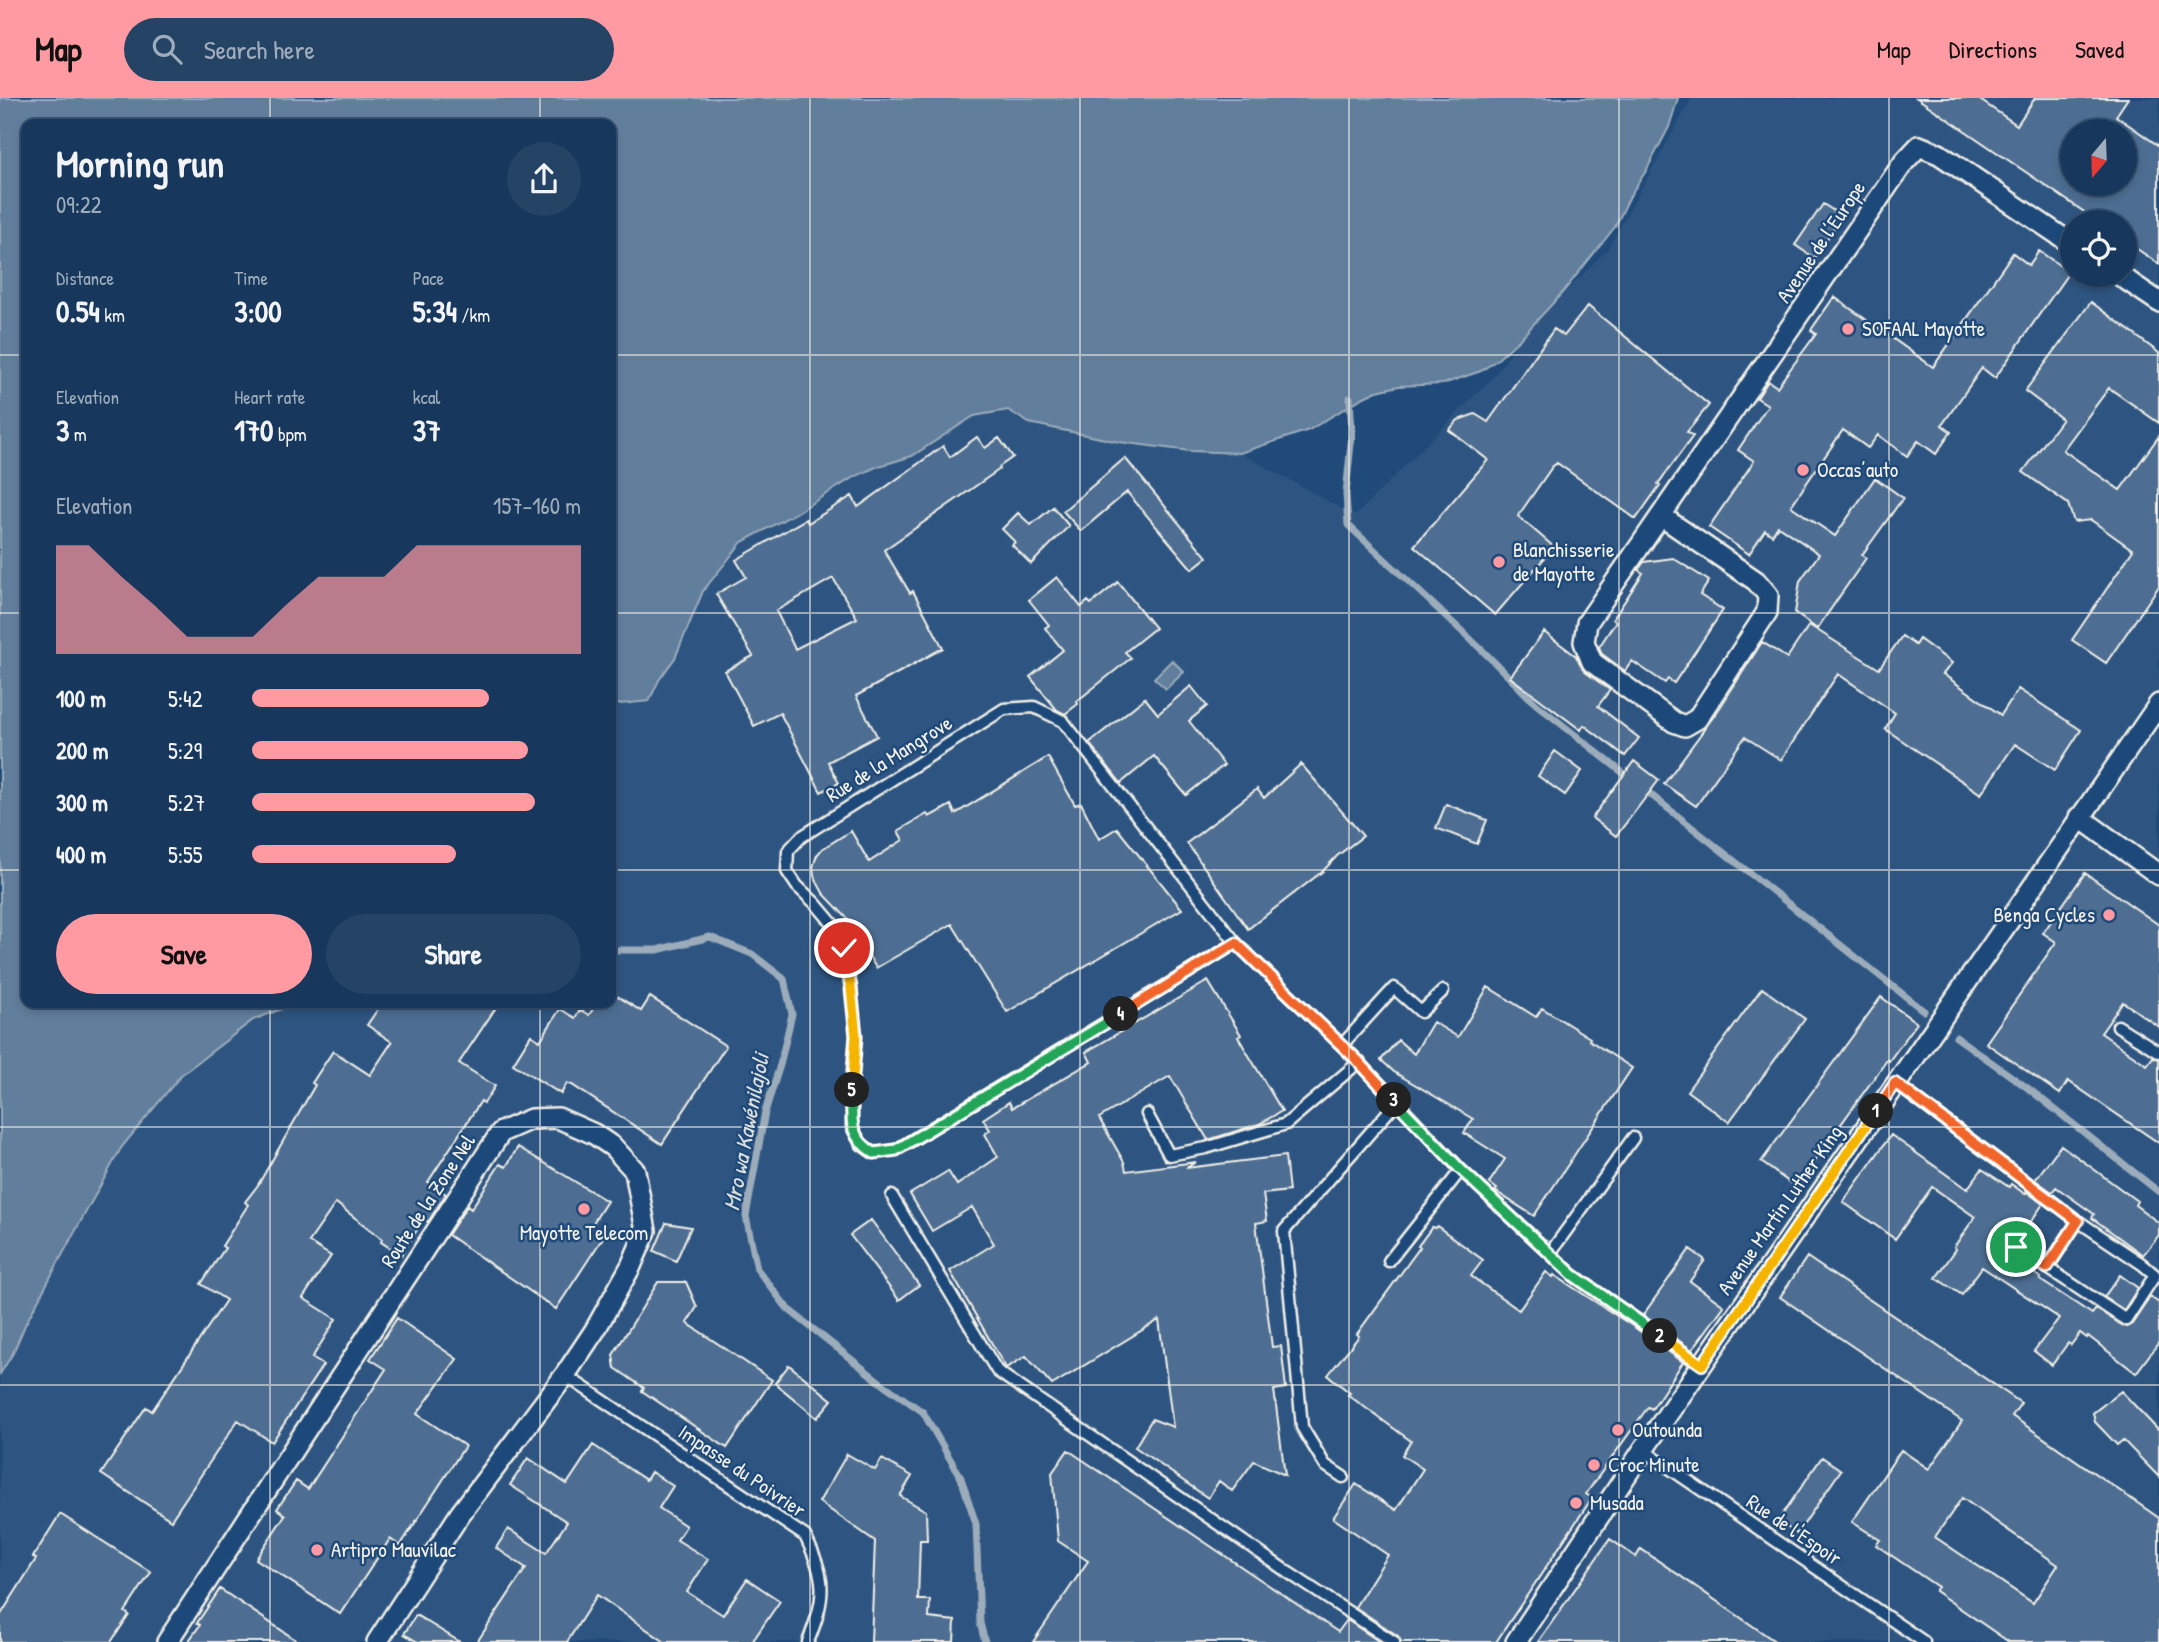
<!DOCTYPE html>
<html lang="en">
<head>
<meta charset="utf-8">
<style>
	:root { --surface:#17385c; --page:#244365; --text:#f1f3f6; --muted:#9eacbb; --line:#365272; --accent:#ff9aa2 }
	body { margin:0; font-family:"Patrick Hand",sans-serif; background:var(--page); color:var(--text); height:100vh; display:flex; flex-direction:column; font-size:26px; white-space:nowrap }
	* { box-sizing:border-box; margin:0 }
	p { font-size:23px; color:var(--muted) }
	.icon { flex:none; width:38px; height:38px; fill:none; stroke:currentColor; stroke-width:2; stroke-linecap:round; stroke-linejoin:round }
	.map { position:relative; flex:1; overflow:hidden }
	.details { position:absolute; left:21px; top:21px; width:595px; height:889px; display:flex; flex-direction:column; background:var(--surface); border-radius:14px; box-shadow:0 4px 10px #0003,0 0 0 2px var(--line) }
	.details>* { flex:none }
	.needle { width:46px; rotate:199deg }
	.fabs { position:absolute; left:2060px; top:21px; display:grid; gap:14px }
	.fabs a { display:grid; place-items:center; width:77px; height:77px; border-radius:50%; background:var(--surface); box-shadow:0 4px 10px #0003,0 0 0 2px var(--line); font-size:35px }
	.pin { position:absolute; display:grid; place-items:center; width:60px; height:60px; color:#fff; margin:-30px; border:4px solid #fff; border-radius:50%; box-shadow:0 2px 7px #0007 }
	.km { position:absolute; width:35px; height:35px; margin:-18px; border-radius:50%; background:#222; color:#fff; font-size:19px; line-height:35px; text-align:center }
	.round { display:grid; place-items:center; flex:none; width:74px; height:74px; border-radius:37px; background:var(--page) }
	.overview { display:flex; align-items:center; justify-content:space-between; height:119px; padding:0 35px }
	h1 { font-size:38px; font-weight:700; line-height:52px }
	.figures { display:grid; grid-template-columns:repeat(3,1fr); gap:10px; height:119px; padding:7px 35px }
	.figures div { display:grid; align-content:center }
	.figures b { font-size:30px; font-weight:700 }
	.figures small { font-size:19px; font-weight:400 }
	.figures p { font-size:19px }
	.chart { height:196px; padding:14px 35px }
	.chart p { display:flex; justify-content:space-between }
	.chart svg { width:100%; height:126px; margin-top:7px; fill:var(--accent); opacity:.7 }
	.button { display:flex; gap:14px; margin-top:auto; padding:14px 35px }
	.button a { flex:1; height:80px; border-radius:42px; background:var(--accent); color:#111; font-size:28px; font-weight:700; line-height:80px; text-align:center }
	.button a+a { background:var(--page); color:var(--text) }
	ul { padding:0 35px; list-style:none; font-size:23px }
	li { display:grid; grid-template-columns:112px 84px 1fr; align-items:center; height:52px }
	li i { height:18px; border-radius:9px; background:var(--accent) }
	header { display:flex; align-items:center; gap:42px; box-sizing:border-box; height:98px; padding:0 35px; background:var(--accent); color:#111 }
	header strong { font-size:33px }
	nav { display:flex; gap:38px; margin-inline-start:auto; font-size:24px }
	.search { width:490px; height:63px; background:var(--page); display:flex; align-items:center; gap:18px; box-sizing:border-box; padding:0 24px; border-radius:38px; color:var(--muted); font-size:26px }
	.map>svg:first-child { display:block }
	.built { fill:#2d5581; fill-rule:evenodd }
	.water { fill:#627e9d; stroke:#9cacbb; stroke-width:2 }
	.lines { fill:none; stroke-linecap:round; stroke-linejoin:round }
	.stream { stroke:#9cacbb; stroke-width:7 }
	.building { fill:#4d6e92; stroke:#f4f1e8; stroke-width:2; fill-rule:evenodd }
	.lane-casing { stroke:#f4f1e8; stroke-width:15 }
	.street-casing { stroke:#f4f1e8; stroke-width:24 }
	.lane { stroke:#1f4a7a; stroke-width:10 }
	.street { stroke:#1f4a7a; stroke-width:19 }
	.split-1-casing { stroke:#fff; stroke-width:14 }
	.split-2-casing { stroke:#fff; stroke-width:14 }
	.split-3-casing { stroke:#fff; stroke-width:14 }
	.split-4-casing { stroke:#fff; stroke-width:14 }
	.split-5-casing { stroke:#fff; stroke-width:14 }
	.split-6-casing { stroke:#fff; stroke-width:14 }
	.split-1 { stroke:#f0652b; stroke-width:9 }
	.split-2 { stroke:#f5b400; stroke-width:9 }
	.split-3 { stroke:#22a559; stroke-width:9 }
	.split-4 { stroke:#f0652b; stroke-width:9 }
	.split-5 { stroke:#22a559; stroke-width:9 }
	.split-6 { stroke:#f5b400; stroke-width:9 }
	.grid { fill:none; stroke:#f4f1e8; stroke-width:2; stroke-opacity:0.55 }
	.poi-dot { fill:#ff9aa2; stroke:#1f4a7a; stroke-width:2.5 }
	.labels { text-anchor:middle; stroke-width:5; stroke-linejoin:round; paint-order:stroke }
	.street-label { font-size:21px; fill:#f4f1e8; stroke:#1f4a7a }
	.poi-label { font-size:21px; fill:#f4f1e8; stroke:#1f4a7a; text-anchor:start }
	.water-label { font-size:23px; font-style:italic; fill:#dee0dd; stroke:#1f4a7a }
</style>
</head>
<body>
<header>
<strong>Map</strong>
<div class="search"><svg class="icon" aria-label="search" viewBox="0 0 24 24"><circle cx="10" cy="10" r="6"/><path d="M15 15l6 6"/></svg>Search here</div>
<nav><a>Map</a><a>Directions</a><a>Saved</a></nav>
</header>
<div class="map">
<svg width="2159" height="1544" viewBox="0 0 2159 1544">
	<rect width="100%" height="100%" fill="#1f4a7a"/>
	<filter id="ink" filterUnits="userSpaceOnUse"><feTurbulence type="fractalNoise" baseFrequency=".0143" numOctaves="2"/><feDisplacementMap in="SourceGraphic" scale="14" xChannelSelector="R" yChannelSelector="G"/><feConvolveMatrix kernelMatrix="1 2 1 2 8 2 1 2 1" color-interpolation-filters="sRGB"/></filter>
	<g filter="url(#ink)">
		<path class="built" d="M1692 0H2159V1544H0V1276L13 1255 25 1227 60 1161 121 1050 181 977 253 922 297 905H611V607L649 602 703 493 742 444 854 379 952 331 974 318 1008 312 1029 325 1119 344 1190 353 1240 355 1355 418 1496 276 1520 241 1540 219 1607 152ZM2072 33H2124V86H2072ZM2072 124H2124V177H2072Z"/>
		<path class="water" d="M0 0H1678L1669 29 1646 73 1631 96 1615 129 1563 194 1520 241 1498 261 1481 273 1443 286 1399 288 1377 293 1362 300 1309 332 1240 355 1190 353 1119 344 1029 325 1008 312 974 318 912 358 876 369 854 379 796 415 742 444 703 493 675 560 659 582 649 603 611 607V26H26V905H297L253 922 181 977 121 1050 60 1161 25 1227 13 1255 0 1276Z
			M1172 562 1184 574 1166 591 1154 580Z"/>
		<g class="lines">
			<path class="stream" d="M1350 300 1352 335 1346 396 1348 427 1483 553 1536 606 1632 682
				M1641 689 1924 913
				M611 852H657L710 839 752 856 784 881 792 916 780 967 765 1014 746 1118 757 1171 788 1211 880 1284 923 1314 961 1380 976 1426 980 1525 985 1544
				M1956 939 2029 991 2159 1094"/>
		</g>
		<path class="building" d="M1917 0H1977L2017 27 2035 0H2128L2116 18 2159 48V166L2124 142V124H2099ZM2072 33H2124V86H2072Z
			M1823 106 1842 118 1814 160 1795 147Z
			M2039 153 2069 174 1995 280 1982 270 1942 327 1951 334 1936 356 1918 343 1907 358 1878 337 1868 350 1843 332 1791 408 1835 438 1875 380 1903 400 1862 457 1866 460 1817 531 1795 515 1800 483 1819 456 1778 428 1772 437 1765 432 1749 456 1709 429 1754 363 1738 352 1768 307 1757 300 1768 283 1777 289 1816 236 1811 232 1834 199 1933 269 2013 155 2029 167Z
			M2091 204 2159 255V325L2109 290 2063 352 2120 392 2159 338V488L2106 565 2072 542 2133 452 2091 422 2074 424 2068 406 2023 374 2062 321 2025 293Z
			M1588 208 1709 307 1687 334 1693 338 1658 386 1660 387 1636 421 1557 365 1552 369 1518 418 1554 449 1495 517 1414 448 1488 362 1449 332 1458 322 1475 316 1488 324 1554 231 1564 238Z
			M977 339 985 350 999 340 1013 359 999 369 1000 371 884 452 910 495 913 493 943 550 856 598 877 638 828 664 839 685 821 694 780 615 754 628 725 573 753 558 716 496 746 479 736 462 806 421 808 425 852 398 858 409 943 348 950 359ZM833 480 857 520 795 551 776 513Z
			M1125 360 1207 459 1192 471 1127 394 1081 433 1063 413Z
			M1053 409 1069 428 1031 466 1012 447 1015 444 1002 431 1018 415 1031 427Z
			M1673 460 1709 483 1700 497 1723 512 1674 585 1668 581 1665 585 1632 563 1625 573 1602 556 1599 549 1616 523 1613 521 1643 475 1638 472 1644 464Z
			M1057 479 1081 509 1088 503 1091 506 1118 484 1155 530 1125 554 1131 560 1077 603 1078 606 1065 616 1057 612 1030 579 1063 552 1045 530 1049 527 1029 502Z
			M1809 527 1879 571 1902 538 1915 547 1919 541 1952 565 1943 576 2001 617 2018 591 2081 632 2055 672 2015 646 1981 696 1885 631 1895 615 1838 576 1781 662 1745 639 1696 708 1664 686 1719 611 1762 544 1787 560Z
			M1544 534 1576 558 1584 573 1610 592 1598 608 1639 640 1625 658 1584 627 1581 632 1510 579Z
			M1191 588 1207 608 1189 623 1224 667 1186 697 1154 658 1121 685 1089 645 1145 600 1158 616Z
			M1555 653 1582 673 1565 697 1538 678Z
			M1048 659 1075 707 1081 705 1099 741 1117 730 1182 811 1007 914 952 826 876 870 847 820 823 795 814 778 813 769 817 757 822 751 851 733 869 764 903 742 898 733 927 716 929 719 951 707 955 716Z
			M1634 663 1659 682 1616 738 1592 720Z
			M1301 666 1363 738 1337 758 1323 773 1248 831 1187 745 1257 691 1264 700Z
			M1446 706 1487 722 1477 746 1436 730Z
			M2085 775 2159 827V929L2123 904 2101 935 2147 967 2153 959 2159 961V1045L2068 983 2060 996 1986 945 2056 844 2043 835Z
			M1208 883 1241 937 1238 939 1282 1013 1259 1026 1208 1042 1170 978 1099 1020 1124 1064 1126 1073 1196 1064 1186 1070 1285 1058 1289 1093 1263 1096 1267 1123 1256 1125 1272 1249 1281 1248 1286 1290 1274 1292 1285 1377 1254 1363 1232 1393 1219 1383 1208 1400 1135 1349 1152 1321 1173 1329 1159 1222 1052 1287 1026 1258 1006 1270 950 1173 994 1146 972 1109 932 1133 910 1096 948 1073 957 1087 998 1059 985 1036 990 1032 983 1021 1009 1004 1012 1010 1091 964 1086 954Z
			M1488 889 1536 919 1542 910 1590 940 1589 942 1632 970 1534 1118 1495 1093 1497 1091 1489 1085 1505 1061 1464 1035 1473 1021 1394 974 1381 962 1398 942 1414 956 1433 924 1458 939Z
			M1762 890 1805 921 1729 1024 1687 993Z
			M611 894 641 913 650 899 726 948 662 1046 572 987 567 985 561 996 513 966 531 937 540 943 560 911 575 920 580 912 589 917 597 905H611Z
			M1881 899 1917 925 1889 963 1887 962 1796 1089 1761 1064Z
			M382 905H499L459 965 495 988 484 1005 481 1003 428 1084 446 1096 428 1124 424 1121 401 1157 381 1144 382 1141 336 1105 309 1144 331 1158 303 1200 336 1221 312 1260 323 1267 272 1344 238 1322 171 1422 101 1376 146 1309 152 1313 226 1202 201 1186 225 1150 222 1148 248 1107 245 1104 258 1087 315 987 312 985 333 953 370 977 392 944 367 927Z
			M1891 1037 1967 1091 1982 1071 2009 1089 2011 1086 2025 1096 2027 1094 2043 1106 2018 1142 2010 1144V1153L2007 1156 2041 1180 2040 1182 2092 1216 2096 1211 2126 1229 2132 1226 2150 1199 2159 1205V1244L2136 1275 2088 1238 2087 1240 2080 1235 2071 1247 2068 1245 2052 1267 2034 1253 2059 1220 1982 1169 1962 1197 1936 1180 1956 1151 1954 1149 1975 1119 1932 1089 1895 1141 1843 1104Z
			M2061 1047 2137 1103 2135 1107 2159 1125V1137L2143 1157 2092 1120 2094 1116 2056 1089 2052 1094 2035 1082Z
			M518 1049 607 1103 591 1128 606 1135 556 1211 448 1137 467 1108 471 1111 500 1066 506 1069Z
			M871 1122 919 1187 899 1202 850 1137Z
			M666 1125 691 1129 676 1163 654 1153Z
			M1437 1128 1483 1162 1471 1178 1519 1212 1546 1174 1553 1179 1554 1177 1634 1229 1683 1264 1652 1311 1648 1309 1586 1396 1592 1400 1496 1544H1401L1398 1538 1355 1509 1388 1457 1333 1420 1356 1386 1396 1412 1423 1371 1402 1357 1411 1343 1348 1297 1350 1295 1328 1277 1359 1238 1357 1236 1420 1149 1418 1148 1432 1129 1435 1130Z
			M1690 1151 1705 1162 1690 1183 1724 1208 1692 1252 1643 1217Z
			M1807 1159 2021 1305 2012 1318 2159 1420V1544H2009L1935 1493 1938 1489 1876 1447 1880 1442 1852 1424 1901 1352 1929 1371 1962 1323 1780 1199ZM1962 1400 2058 1467 2033 1505 1935 1439Z
			M2120 1177 2138 1190 2124 1212 2104 1199Z
			M658 1184H686L697 1209 687 1225 772 1282 727 1350 642 1293 644 1290 615 1270 613 1257Z
			M397 1220 457 1261 417 1316 465 1348 400 1448 390 1441 340 1516 256 1461 285 1417 277 1411 296 1383 308 1391 386 1271 370 1261Z
			M789 1267 832 1302 817 1320 775 1285Z
			M2121 1293 2159 1333V1379L2123 1342 2117 1347 2095 1324 2093 1315Z
			M593 1347 646 1382 651 1374 673 1388 659 1410 686 1428 677 1442 708 1461 687 1494 723 1517 747 1481 780 1503 752 1544H665L597 1497 567 1544H477L526 1470 496 1450 508 1431 546 1455 567 1424 510 1387 528 1360 567 1386Z
			M1068 1352 1338 1534 1347 1522 1380 1544H1033L1088 1463 1058 1443 1052 1375Z
			M847 1356 875 1372 882 1361 912 1378 900 1398 926 1413 927 1442H920L918 1502H930L929 1520 955 1523 954 1544H871L875 1443 819 1404Z
			M1822 1359 1841 1372 1797 1436 1778 1423Z
			M60 1416 151 1474 125 1514 129 1517 111 1544H0V1518L36 1461 33 1459Z
			M1610 1441 1636 1459 1641 1451 1776 1544H1538Z
			M220 1491 299 1544H188L200 1527 197 1525Z
			M416 1517 460 1544H418L404 1536Z"/>
		<g class="lines">
			<g class="lane-casing">
				<path id="lane" d="M1236 845 896 1052 874 1055 861 1046 852 1029V984L856 938 851 890 844 850 832 825 816 806 797 788 787 773 788 753 801 739 1004 611 1034 609 1063 623 1236 845 1359 964 1461 1072 1573 1177 1701 1267
					M2118 928 2159 954
					M1342 947 1394 890 1421 914 1443 893
					M1895 985 2078 1123 2142 1166 2155 1177 2126 1222 2016 1149
					M1147 1016 1169 1057 1206 1050 1286 1026 1359 964
					M892 1098 997 1273 1289 1475 1394 1544
					M1550 1155 1633 1040
					M1389 1163 1461 1072
					M2047 1170 2078 1123
					M565 1277 805 1438C827 1482 826 1498 808 1544
					M1643 1352 1924 1544
					M1343 1379 1325 1367 1302 1329 1284 1133 1396 1005"/>
			</g>
			<g class="street-casing">
				<path id="street" d="M2119 177 2159 204
					M1661 418 1756 483 1768 497 1767 514 1697 621 1685 628 1674 624 1592 564 1584 544 1587 525 1904 64 1919 48 1939 56 2072 146
					M2079 719 2159 777
					M167 1544 501 1034 531 1021 558 1020 594 1036 613 1049 635 1073 646 1133 631 1168 595 1232 565 1277 460 1416 377 1544
					M1516 1544 1643 1352 2159 606"/>
			</g>
			<use href="#lane" class="lane"/>
			<use href="#street" class="street"/>
		</g>
	</g>
	<g class="lines" filter="url(#ink)">
		<g class="split-1-casing">
			<path id="split-1" d="M1876 1013 1895 985 2078 1123 2047 1170 2016 1149"/>
		</g>
		<g class="split-2-casing">
			<path id="split-2" d="M1660 1238 1702 1267 1876 1013"/>
		</g>
		<g class="split-3-casing">
			<path id="split-3" d="M1394 1002 1461 1072 1573 1177 1660 1238"/>
		</g>
		<g class="split-4-casing">
			<path id="split-4" d="M1121 916 1236 845 1359 964 1394 1002"/>
		</g>
		<g class="split-5-casing">
			<path id="split-5" d="M852 992C852 1021 847 1038 874 1055L896 1052 1121 916"/>
		</g>
		<g class="split-6-casing">
			<path id="split-6" d="M844 850 851 890 856 938 852 992"/>
		</g>
		<use href="#split-1" class="split-1"/>
		<use href="#split-2" class="split-2"/>
		<use href="#split-3" class="split-3"/>
		<use href="#split-4" class="split-4"/>
		<use href="#split-5" class="split-5"/>
		<use href="#split-6" class="split-6"/>
	</g>
	<path class="grid" d="M270 0V26M540 0V26M810 0V1544M1080 0V1544M1349 0V1544M1619 0V1544M1889 0V1544M0 257H26M611 257H2159M0 515H26M611 515H2159M0 772H26M611 772H2159M270 905V1544M540 905V1544M0 1029H2159M0 1287H2159"/>
	<g class="poi-dot">
		<circle cx="1848" cy="231" r="7"/>
		<circle cx="1803" cy="372" r="7"/>
		<circle cx="1499" cy="464" r="7"/>
		<circle cx="2109" cy="817" r="7"/>
		<circle cx="584" cy="1111" r="7"/>
		<circle cx="1618" cy="1332" r="7"/>
		<circle cx="1594" cy="1367" r="7"/>
		<circle cx="1576" cy="1405" r="7"/>
		<circle cx="317" cy="1452" r="7"/>
	</g>
	<g class="labels">
		<g class="street-label">
			<text transform="translate(1821 144) rotate(-56)" y="7">Avenue de l’Europe</text>
			<text transform="translate(889 661) rotate(-32)" y="7">Rue de la Mangrove</text>
			<text transform="translate(428 1103) rotate(-57)" y="7">Route de la Zone Nel</text>
			<text transform="translate(1780 1112) rotate(-55)" y="7">Avenue Martin Luther King</text>
			<text transform="translate(742 1373) rotate(34)" y="7">Impasse du Poivrier</text>
			<text transform="translate(1794 1432) rotate(34)" y="7">Rue de l'Espoir</text>
		</g>
		<g class="poi-label">
			<text x="1862" y="238">SOFAAL Mayotte</text>
			<text x="1817" y="379">Occas’auto</text>
			<text x="1513" y="459">Blanchisserie<tspan x="1513" dy="24">de Mayotte</tspan></text>
			<text x="2095" y="824" text-anchor="end">Benga Cycles</text>
			<text x="584" y="1142" text-anchor="middle">Mayotte Telecom</text>
			<text x="1632" y="1339">Outounda</text>
			<text x="1608" y="1374">Croc Minute</text>
			<text x="1590" y="1412">Musada</text>
			<text x="331" y="1459">Artipro Mauvilac</text>
		</g>
		<g class="water-label">
			<text transform="translate(746 1034) rotate(-79)" y="8">Mro wa Kawénilajoli</text>
		</g>
	</g>
</svg>
<div class="fabs">
<a><svg class="needle" viewBox="-14 -14 28 28"><path d="M0-13l5 13h-10z" fill="#e53935"/><path d="M0 13l5-13h-10z" fill="#9eacbb"/></svg></a>
<a><svg class="icon" aria-label="locate" viewBox="0 0 24 24"><circle cx="12" cy="12" r="6"/><path d="M12 2v4M12 18v4M2 12h4M18 12h4"/></svg></a>
</div>
<div class="pin" style="left:2016px;top:1149px;background:#1e9e55"><svg class="icon" aria-label="arrive" viewBox="0 0 24 24"><path d="M6 21V4h12l-3 4 3 4H6"/></svg></div>
<div class="pin" style="left:844px;top:850px;background:#d93025"><svg class="icon" aria-label="check" viewBox="0 0 24 24"><path d="M5 12l5 5 9-10"/></svg></div>
<b class="km" style="left:1876px;top:1013px">1</b>
<b class="km" style="left:1660px;top:1238px">2</b>
<b class="km" style="left:1394px;top:1002px">3</b>
<b class="km" style="left:1121px;top:916px">4</b>
<b class="km" style="left:852px;top:992px">5</b>
<section class="details">
<div class="overview"><div><h1>Morning run</h1><p>09:22</p></div><a class="round"><svg class="icon" aria-label="share" viewBox="0 0 24 24"><path d="M12 15V3M7 8l5-5 5 5M5 13v7h14v-7"/></svg></a></div>
<div class="figures">
<div><p>Distance</p><b>0.54<small> km</small></b></div>
<div><p>Time</p><b>3:00</b></div>
<div><p>Pace</p><b>5:34<small> /km</small></b></div>
</div>
<div class="figures">
<div><p>Elevation</p><b>3<small> m</small></b></div>
<div><p>Heart rate</p><b>170<small> bpm</small></b></div>
<div><p>kcal</p><b>37</b></div>
</div>
<div class="chart"><p><span>Elevation</span>157–160 m</p>
<svg viewBox="0 0 160 44" preserveAspectRatio="none"><path d="M0 44V6L10 6L20 17L30 27L40 38L50 38L60 38L70 27L80 17L90 17L100 17L110 6L120 6L130 6L140 6L150 6L160 6V44z"/></svg>
</div>
<ul>
<li><b>100 m</b>5:42<i style="width:72%"></i></li>
<li><b>200 m</b>5:29<i style="width:84%"></i></li>
<li><b>300 m</b>5:27<i style="width:86%"></i></li>
<li><b>400 m</b>5:55<i style="width:62%"></i></li>
</ul>
<div class="button"><a>Save</a><a>Share</a></div>
</section>
</div>
</body>
</html>
